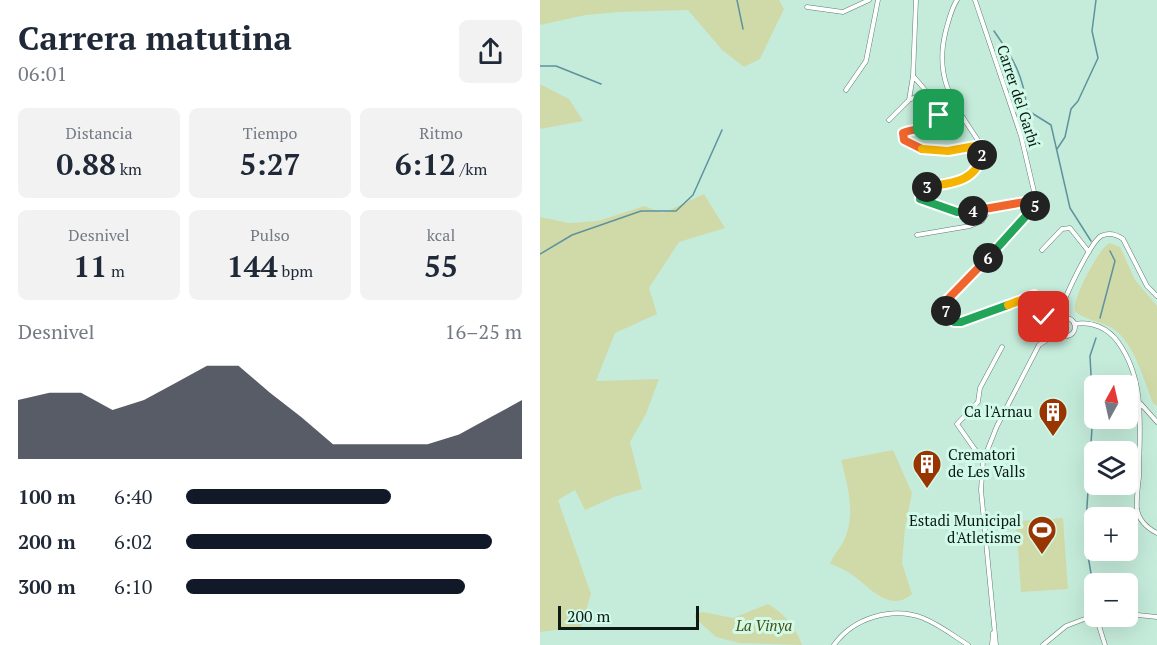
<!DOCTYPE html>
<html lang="es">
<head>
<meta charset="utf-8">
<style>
	:root { --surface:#fff; --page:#f2f2f3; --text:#1f2937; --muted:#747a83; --accent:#111827 }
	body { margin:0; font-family:"PT Serif",serif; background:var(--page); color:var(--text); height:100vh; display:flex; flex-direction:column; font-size:22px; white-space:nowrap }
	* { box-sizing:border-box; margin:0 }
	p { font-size:20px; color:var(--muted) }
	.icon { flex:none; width:33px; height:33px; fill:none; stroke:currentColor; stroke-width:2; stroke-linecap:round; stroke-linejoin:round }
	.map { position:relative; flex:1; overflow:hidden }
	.details { display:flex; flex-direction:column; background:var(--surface); width:540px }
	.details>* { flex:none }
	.needle { width:39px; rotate:8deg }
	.tools { position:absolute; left:544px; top:375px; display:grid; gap:12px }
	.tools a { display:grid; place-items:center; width:54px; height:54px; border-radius:9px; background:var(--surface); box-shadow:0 6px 24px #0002; font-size:30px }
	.scale { position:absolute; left:18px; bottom:15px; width:141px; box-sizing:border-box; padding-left:6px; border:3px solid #0b1a14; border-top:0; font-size:16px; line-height:21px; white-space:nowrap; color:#0b1a14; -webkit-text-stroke:4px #d2fae8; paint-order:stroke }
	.pin { position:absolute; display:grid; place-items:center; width:51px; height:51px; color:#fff; margin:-26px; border-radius:12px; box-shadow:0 3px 9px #0006 }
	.km { position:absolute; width:30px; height:30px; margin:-15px; border-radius:50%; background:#222; color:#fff; font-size:16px; line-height:30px; text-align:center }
	.round { display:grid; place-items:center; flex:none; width:63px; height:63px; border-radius:9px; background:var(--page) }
	.summary { display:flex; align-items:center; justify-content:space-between; height:102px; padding:0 18px }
	h1 { font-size:33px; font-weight:600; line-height:45px }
	.figures { display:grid; grid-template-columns:repeat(3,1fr); gap:9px; height:102px; padding:6px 18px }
	.figures div { display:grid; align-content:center; border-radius:9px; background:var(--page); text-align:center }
	.figures b { font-size:30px; font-weight:600 }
	.figures small { font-size:16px; font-weight:400 }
	.figures p { font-size:16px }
	.chart { height:168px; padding:12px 18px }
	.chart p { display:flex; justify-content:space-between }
	.chart svg { width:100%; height:108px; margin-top:6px; fill:var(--accent); opacity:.7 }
	ul { padding:0 18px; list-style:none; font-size:20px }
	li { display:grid; grid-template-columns:96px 72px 1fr; align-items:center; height:45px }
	li i { height:15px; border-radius:8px; background:var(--accent) }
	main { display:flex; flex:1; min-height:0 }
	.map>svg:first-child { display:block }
	.green { fill:#d0daa8 }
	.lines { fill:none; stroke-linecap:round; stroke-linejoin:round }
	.stream { stroke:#5e929d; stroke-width:1.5 }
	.street-casing { stroke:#5b7f70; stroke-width:5 }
	.street { stroke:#fff; stroke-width:4 }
	.split-1-casing { stroke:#fff; stroke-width:12 }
	.split-2-casing { stroke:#fff; stroke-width:12 }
	.split-3-casing { stroke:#fff; stroke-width:12 }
	.split-4-casing { stroke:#fff; stroke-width:12 }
	.split-5-casing { stroke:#fff; stroke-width:12 }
	.split-6-casing { stroke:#fff; stroke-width:12 }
	.split-7-casing { stroke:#fff; stroke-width:12 }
	.split-8-casing { stroke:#fff; stroke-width:12 }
	.split-9-casing { stroke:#fff; stroke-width:12 }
	.split-1 { stroke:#f0652b; stroke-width:8 }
	.split-2 { stroke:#f5b400; stroke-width:8 }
	.split-3 { stroke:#f5b400; stroke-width:8 }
	.split-4 { stroke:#22a559; stroke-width:8 }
	.split-5 { stroke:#f0652b; stroke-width:8 }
	.split-6 { stroke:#22a559; stroke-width:8 }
	.split-7 { stroke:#f0652b; stroke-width:8 }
	.split-8 { stroke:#22a559; stroke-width:8 }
	.split-9 { stroke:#f5b400; stroke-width:8 }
	.labels { text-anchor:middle; stroke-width:6; stroke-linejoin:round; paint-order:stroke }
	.street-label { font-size:15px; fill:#0b1a14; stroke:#d2fae8 }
	.poi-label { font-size:15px; fill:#0b1a14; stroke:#d2fae8; text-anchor:end }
	.park-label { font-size:15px; font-style:italic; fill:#464e0f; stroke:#d2fae8 }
</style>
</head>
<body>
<main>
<section class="details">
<div class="summary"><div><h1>Carrera matutina</h1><p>06:01</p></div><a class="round"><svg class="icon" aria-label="share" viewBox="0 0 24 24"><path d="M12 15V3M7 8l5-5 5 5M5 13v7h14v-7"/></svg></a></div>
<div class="figures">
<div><p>Distancia</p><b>0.88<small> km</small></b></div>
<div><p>Tiempo</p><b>5:27</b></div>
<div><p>Ritmo</p><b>6:12<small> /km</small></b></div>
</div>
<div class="figures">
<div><p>Desnivel</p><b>11<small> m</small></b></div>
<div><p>Pulso</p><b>144<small> bpm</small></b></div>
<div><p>kcal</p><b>55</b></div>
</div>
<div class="chart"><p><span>Desnivel</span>16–25 m</p>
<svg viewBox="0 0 160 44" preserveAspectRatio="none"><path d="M0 44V20L10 17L20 17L30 24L40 20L50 13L60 6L70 6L80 17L90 27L100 38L110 38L120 38L130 38L140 34L150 27L160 20V44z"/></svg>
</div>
<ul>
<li><b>100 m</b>6:40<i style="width:61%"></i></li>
<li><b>200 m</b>6:02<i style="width:91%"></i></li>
<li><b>300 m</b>6:10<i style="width:83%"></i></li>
</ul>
</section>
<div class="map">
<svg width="617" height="645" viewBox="0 0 617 645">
	<rect width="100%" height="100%" fill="#c5ecdb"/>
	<path class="green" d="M0 0H239L244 9 220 59 204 67 182 50 148 10 79 12 46 15 0 25Z
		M0 84 29 99 43 121 0 129Z
		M164 194 185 228 139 242 109 288 117 314 75 333 56 381 119 379 106 414 90 442 102 489 74 497 45 510 35 490 18 500 51 594 41 627 0 632V217L29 223 58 221 104 206 123 213Z
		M570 243 580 247 595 280 617 306V406L613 403C604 380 595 346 575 330 567 323 537 318 535 310 532 299 560 246 570 243Z
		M353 450 372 493 365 528 362 563 372 594C349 614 329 586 311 574 305 570 297 566 290 564 293 556 298 550 302 544 317 517 308 487 301 460Z
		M523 518 528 589 481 592 476 521Z
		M228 604C243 612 257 629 262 645L199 643 176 637 155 618V614L163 612 193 618Z"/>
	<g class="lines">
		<path class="stream" d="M197 0 203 29
			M454 31C473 58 484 76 487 110L511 125 530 208 551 241
			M0 66H16L61 84
			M517 149 525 137 531 109 538 101 558 58 552 31 556 0
			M0 254 32 235 101 211H136L153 195 182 130
			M560 318 575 261 570 251
			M555 597 545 538 553 412 550 356 556 338"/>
		<g class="street-casing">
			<path id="street" d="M417 0C411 9 409 20 406 30 393 80 415 105 441 145
				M435 0 481 136 496 200
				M267 7 303 12 329 0
				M373 76C382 86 412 117 391 127 383 132 372 128 363 133L364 140C388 157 414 150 441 145 446 162 430 179 414 184 403 189 392 184 381 190L380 199 417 212 496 200 494 208 406 301 408 317 414 322H421L494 295 500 300 504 317 517 324
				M306 90 326 61 338 0
				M369 100 380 95 389 96
				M349 120 369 100 373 76 376 0
				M377 235 430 226 442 221 449 210
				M502 250 522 229 530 228 549 252
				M517 327a9 9 0 1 1 18 0a9 9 0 1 1-18 0Z
				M525 318C524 312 523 305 525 299 530 287 551 242 561 236 569 232 576 234 583 239L607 286 617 296
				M534 324C552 321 568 328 578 342 607 382 599 431 599 477 598 487 596 499 597 509 599 521 607 528 617 533
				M601 404 617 422
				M443 461 417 424 438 402 440 388 462 347
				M588 614 617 617
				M556 616 565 645
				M294 645C313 618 352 606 383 618 400 625 414 636 428 645
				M452 645 453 633
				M456 645 441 490 443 461 457 426 499 345 518 333
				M503 645 526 626 555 615"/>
		</g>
		<use href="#street" class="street"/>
	</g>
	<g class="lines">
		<g class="split-1-casing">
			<path id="split-1" d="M382 149 364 140 363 133C377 126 393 134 399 115"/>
		</g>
		<g class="split-2-casing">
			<path id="split-2" d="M382 149 408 151 441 145 442 155"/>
		</g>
		<g class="split-3-casing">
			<path id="split-3" d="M387 187C410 183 435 183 442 155"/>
		</g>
		<g class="split-4-casing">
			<path id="split-4" d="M387 187 381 190 380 199 417 212 433 211"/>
		</g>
		<g class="split-5-casing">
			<path id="split-5" d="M433 211 496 200 495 206"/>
		</g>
		<g class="split-6-casing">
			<path id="split-6" d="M448 258 495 206"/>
		</g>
		<g class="split-7-casing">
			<path id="split-7" d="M406 311V301L448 258"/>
		</g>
		<g class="split-8-casing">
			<path id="split-8" d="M406 311 414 322H421L468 305"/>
		</g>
		<g class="split-9-casing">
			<path id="split-9" d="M468 305 494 295 500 300 504 317"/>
		</g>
		<use href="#split-1" class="split-1"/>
		<use href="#split-2" class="split-2"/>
		<use href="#split-3" class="split-3"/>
		<use href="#split-4" class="split-4"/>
		<use href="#split-5" class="split-5"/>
		<use href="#split-6" class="split-6"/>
		<use href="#split-7" class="split-7"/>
		<use href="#split-8" class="split-8"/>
		<use href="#split-9" class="split-9"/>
	</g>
	<defs>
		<g id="building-pin" transform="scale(1.5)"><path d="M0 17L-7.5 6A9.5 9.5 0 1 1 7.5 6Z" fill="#993500" stroke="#d2fae8"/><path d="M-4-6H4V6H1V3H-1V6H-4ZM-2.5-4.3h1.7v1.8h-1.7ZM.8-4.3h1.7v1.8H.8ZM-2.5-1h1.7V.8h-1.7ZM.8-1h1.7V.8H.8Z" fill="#fff"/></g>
		<g id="stadium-pin" transform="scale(1.5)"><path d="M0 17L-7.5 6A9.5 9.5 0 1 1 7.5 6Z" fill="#993500" stroke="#d2fae8"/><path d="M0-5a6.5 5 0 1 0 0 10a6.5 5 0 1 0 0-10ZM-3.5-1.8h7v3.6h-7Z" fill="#fff"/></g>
	</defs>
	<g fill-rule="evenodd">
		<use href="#building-pin" x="513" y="412"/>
		<use href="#building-pin" x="387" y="464"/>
		<use href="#stadium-pin" x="502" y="530"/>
	</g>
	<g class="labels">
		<g class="street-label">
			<text transform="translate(478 96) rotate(72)" y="5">Carrer del Garbí</text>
		</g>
		<g class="poi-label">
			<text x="492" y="417">Ca l'Arnau</text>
			<text x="408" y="460" text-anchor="start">Crematori<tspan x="408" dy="17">de Les Valls</tspan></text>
			<text x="481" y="526">Estadi Municipal<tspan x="481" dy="17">d'Atletisme</tspan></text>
		</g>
		<g class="park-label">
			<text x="224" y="631">La Vinya</text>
		</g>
	</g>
</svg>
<div class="tools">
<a><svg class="needle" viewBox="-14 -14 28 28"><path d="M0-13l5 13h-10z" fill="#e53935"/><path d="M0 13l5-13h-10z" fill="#747a83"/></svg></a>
<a><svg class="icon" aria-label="layers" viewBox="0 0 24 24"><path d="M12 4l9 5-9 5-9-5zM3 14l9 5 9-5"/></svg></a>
<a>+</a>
<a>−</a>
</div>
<div class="scale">200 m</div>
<div class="pin" style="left:399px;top:115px;background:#1e9e55"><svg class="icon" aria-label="arrive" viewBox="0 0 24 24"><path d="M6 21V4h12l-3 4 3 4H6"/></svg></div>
<div class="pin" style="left:504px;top:317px;background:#d93025"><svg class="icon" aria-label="check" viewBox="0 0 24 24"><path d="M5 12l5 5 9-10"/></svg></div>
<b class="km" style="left:442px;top:155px">2</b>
<b class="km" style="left:387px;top:187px">3</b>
<b class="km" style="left:433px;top:211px">4</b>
<b class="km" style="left:495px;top:206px">5</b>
<b class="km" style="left:448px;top:258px">6</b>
<b class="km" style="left:406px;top:311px">7</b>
</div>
</main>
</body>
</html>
